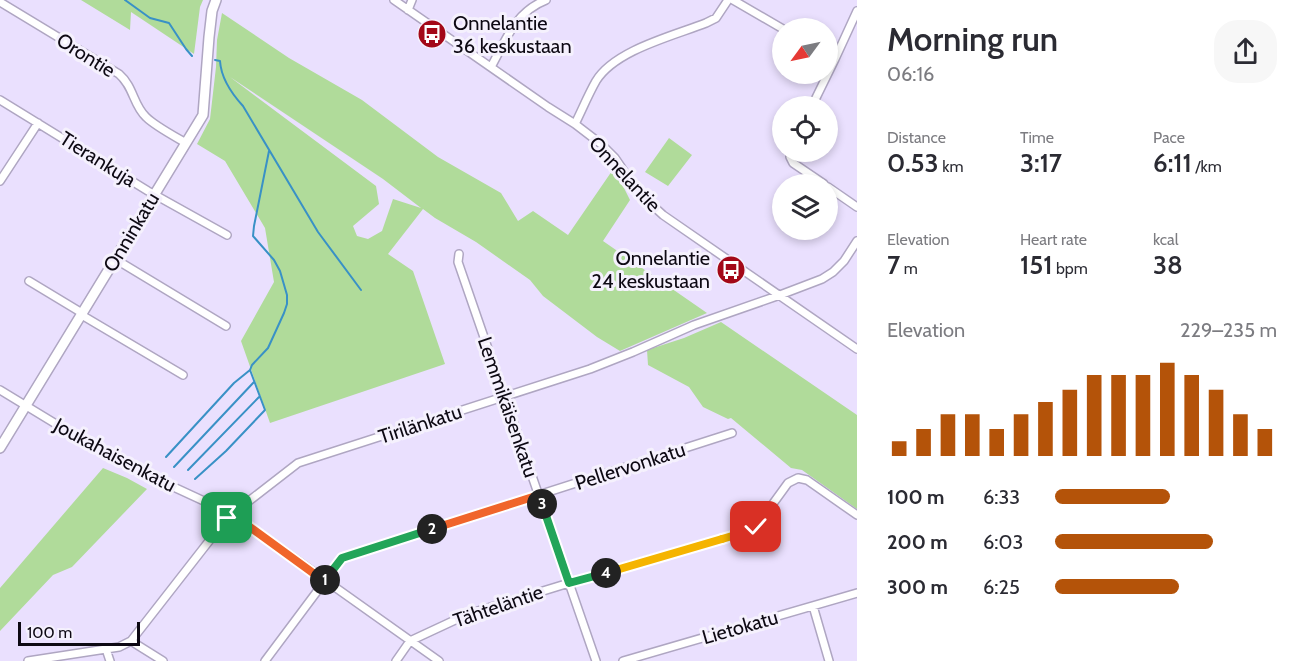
<!DOCTYPE html>
<html lang="en">
<head>
<meta charset="utf-8">
<style>
	:root { --surface:#fff; --page:#f7f7f7; --text:#2b2b33; --muted:#7c7c81; --accent:#b45309 }
	body { margin:0; font-family:Cabin,sans-serif; background:var(--page); color:var(--text); height:100vh; display:flex; flex-direction:column; font-size:22px; white-space:nowrap }
	* { box-sizing:border-box; margin:0 }
	p { font-size:20px; color:var(--muted) }
	.icon { flex:none; width:33px; height:33px; fill:none; stroke:currentColor; stroke-width:2; stroke-linecap:round; stroke-linejoin:round }
	.map { position:relative; flex:1; overflow:hidden }
	.details { display:flex; flex-direction:column; background:var(--surface); width:450px }
	.details>* { flex:none }
	.needle { width:39px; rotate:237deg }
	.tools { position:absolute; left:772px; top:18px; display:grid; gap:12px }
	.tools a { display:grid; place-items:center; width:66px; height:66px; border-radius:50%; background:var(--surface); box-shadow:0 3px 9px #0003; font-size:30px }
	.scale { position:absolute; left:18px; bottom:15px; width:122px; box-sizing:border-box; padding-left:6px; border:3px solid #0d0913; border-top:0; font-size:16px; line-height:21px; white-space:nowrap; color:#0d0913; -webkit-text-stroke:4px #f5f1fd; paint-order:stroke }
	.pin { position:absolute; display:grid; place-items:center; width:51px; height:51px; color:#fff; margin:-26px; border-radius:12px; box-shadow:0 3px 9px #0006 }
	.km { position:absolute; width:30px; height:30px; margin:-15px; border-radius:50%; background:#222; color:#fff; font-size:16px; line-height:30px; text-align:center }
	.round { display:grid; place-items:center; flex:none; width:63px; height:63px; border-radius:24px; background:var(--page) }
	.overview { display:flex; align-items:center; justify-content:space-between; height:102px; padding:0 30px }
	h1 { font-size:33px; font-weight:600; line-height:45px }
	.figures { display:grid; grid-template-columns:repeat(3,1fr); gap:9px; height:102px; padding:6px 30px }
	.figures div { display:grid; align-content:center }
	.figures b { font-size:26px; font-weight:600 }
	.figures small { font-size:16px; font-weight:400 }
	.figures p { font-size:16px }
	.chart { height:168px; padding:12px 30px }
	.chart p { display:flex; justify-content:space-between }
	.chart svg { width:100%; height:108px; margin-top:6px; stroke:var(--accent); stroke-width:6 }
	ul { padding:0 30px; list-style:none; font-size:20px }
	li { display:grid; grid-template-columns:96px 72px 1fr; align-items:center; height:45px }
	li i { height:15px; border-radius:8px; background:var(--accent) }
	main { display:flex; flex:1; min-height:0 }
	.map>svg:first-child { display:block }
	.green { fill:#b0db9a; fill-rule:evenodd }
	.lines { fill:none; stroke-linecap:round; stroke-linejoin:round }
	.stream { stroke:#3991c6; stroke-width:2 }
	.street-casing { stroke:#afa6c2; stroke-width:10 }
	.secondary-casing { stroke:#afa6c2; stroke-width:12 }
	.street { stroke:#fff; stroke-width:7 }
	.secondary { stroke:#fff; stroke-width:9 }
	.split-1-casing { stroke:#fff; stroke-width:12 }
	.split-2-casing { stroke:#fff; stroke-width:12 }
	.split-3-casing { stroke:#fff; stroke-width:12 }
	.split-4-casing { stroke:#fff; stroke-width:12 }
	.split-5-casing { stroke:#fff; stroke-width:12 }
	.split-6-casing { stroke:#fff; stroke-width:12 }
	.split-1 { stroke:#f0652b; stroke-width:8 }
	.split-2 { stroke:#22a559; stroke-width:8 }
	.split-3 { stroke:#f0652b; stroke-width:8 }
	.split-4 { stroke:#22a559; stroke-width:8 }
	.split-5 { stroke:#f5b400; stroke-width:8 }
	.split-6 { stroke:#f5b400; stroke-width:8 }
	.labels { text-anchor:middle; stroke-width:6; stroke-linejoin:round; paint-order:stroke }
	.poi-label { font-size:20px; fill:#0d0913; stroke:#f5f1fd; text-anchor:start }
	.street-label { font-size:20px; fill:#0d0913; stroke:#f5f1fd }
</style>
</head>
<body>
<main>
<div class="map">
<svg width="857" height="661" viewBox="0 0 857 661">
	<rect width="100%" height="100%" fill="#eae0fe"/>
	<path class="green" d="M81 0H203L200 7 194 54 131 12 130 30Z
		M222 13 289 58 362 100 438 157 501 193 518 221 533 211 568 235 614 168 630 200 603 241 707 313 620 351 597 337 543 296 530 280 476 242 435 218 423 209 388 254 413 271 445 364 270 423 241 341 274 282 265 228 225 161 197 144 210 119 216 67 217 40ZM230 77 383 179 421 208 393 199 382 231 368 239 357 236 353 226 379 204 376 186Z
		M669 138 692 155 668 186 645 172Z
		M721 322 857 415V509L802 470 791 468 731 418 728 419 703 407 689 387 648 365 647 350 684 338Z
		M103 468 127 478 147 489 72 567 53 575 0 631V588Z"/>
	<g class="lines">
		<path class="stream" d="M125 0 150 18 169 23 186 49 192 56
			M215 60 220 61C221 77 232 94 243 106L318 232 361 290
			M166 457 234 383 250 370 252 365 268 348 284 313 287 304V295L280 271 274 260 253 236 254 226 269 151
			M174 467 254 382
			M188 470 259 397
			M195 479 226 451 265 410 250 370"/>
		<g class="street-casing">
			<path id="street" d="M394 0 548 107 575 124 601 144 615 158 639 193 663 215 857 349
				M733 0 783 29
				M0 2 119 74C134 87 133 105 146 117 155 126 174 136 186 143
				M408 10 412 0
				M491 67C506 40 515 12 546 0
				M0 100 148 191 227 235
				M812 106 835 59 857 11
				M575 124C582 110 588 95 596 81 615 50 673 36 706 23L716 18 728 0
				M791 152 790 157 793 163 824 184
				M0 181 38 123
				M828 187 857 207
				M459 254 458 262 596 661
				M115 259 226 326
				M29 281 82 313 85 317 183 375
				M0 390 102 452 126 465 232 514 439 661
				M813 606 829 661
				M131 641 163 661
				M106 649 110 661
				M28 661 119 647 131 641 227 518 298 463 590 369 633 352 694 325 780 295 822 279 833 272 844 261 857 241
				M265 661 342 558 732 433
				M396 661 410 641 468 614 569 583 749 531 756 527 788 483 798 478 807 480 857 515
				M623 661 857 593"/>
		</g>
		<g class="secondary-casing">
			<path id="secondary" d="M0 448 203 115 209 37 212 11 216 0"/>
		</g>
		<use href="#street" class="street"/>
		<use href="#secondary" class="secondary"/>
	</g>
	<g class="lines">
		<g class="split-1-casing">
			<path id="split-1" d="M227 518 232 514 324 581 325 580"/>
		</g>
		<g class="split-2-casing">
			<path id="split-2" d="M325 580 342 558 432 529"/>
		</g>
		<g class="split-3-casing">
			<path id="split-3" d="M432 529 539 495 542 504"/>
		</g>
		<g class="split-4-casing">
			<path id="split-4" d="M542 504 569 583 606 573"/>
		</g>
		<g class="split-5-casing">
			<path id="split-5" d="M606 573 722 539"/>
		</g>
		<g class="split-6-casing">
			<path id="split-6" d="M722 539 749 531 756 527"/>
		</g>
		<use href="#split-1" class="split-1"/>
		<use href="#split-2" class="split-2"/>
		<use href="#split-3" class="split-3"/>
		<use href="#split-4" class="split-4"/>
		<use href="#split-5" class="split-5"/>
		<use href="#split-6" class="split-6"/>
	</g>
	<defs>
		<g id="bus-disc" transform="scale(1.5)"><circle r="9.5" fill="#a30818" stroke="#f5f1fd"/><path d="M-5-6H5V4H4V6H2V4H-2V6H-4V4H-5ZM-3.5-4V0h7V-4ZM-3.5 1.2v1.5H-2V1.2ZM2 1.2v1.5H3.5V1.2Z" fill="#fff"/></g>
	</defs>
	<g fill-rule="evenodd">
		<use href="#bus-disc" x="432" y="34"/>
		<use href="#bus-disc" x="731" y="270"/>
	</g>
	<g class="labels">
		<g class="poi-label">
			<text x="453" y="30">Onnelantie<tspan x="453" dy="23">36 keskustaan</tspan></text>
			<text x="710" y="265" text-anchor="end">Onnelantie<tspan x="710" dy="23">24 keskustaan</tspan></text>
		</g>
		<g class="street-label">
			<text transform="translate(86 55) rotate(32)" y="7">Orontie</text>
			<text transform="translate(98 159) rotate(32)" y="7">Tierankuja</text>
			<text transform="translate(625 174) rotate(47)" y="7">Onnelantie</text>
			<text transform="translate(131 232) rotate(-59)" y="7">Onninkatu</text>
			<text transform="translate(508 407) rotate(71)" y="7">Lemmikäisenkatu</text>
			<text transform="translate(420 424) rotate(-18)" y="7">Tirilänkatu</text>
			<text transform="translate(115 455) rotate(28)" y="7">Joukahaisenkatu</text>
			<text transform="translate(630 466) rotate(-18)" y="7">Pellervonkatu</text>
			<text transform="translate(498 606) rotate(-19)" y="7">Tähteläntie</text>
			<text transform="translate(740 627) rotate(-16)" y="7">Lietokatu</text>
		</g>
	</g>
</svg>
<div class="tools">
<a><svg class="needle" viewBox="-14 -14 28 28"><path d="M0-13l5 13h-10z" fill="#e53935"/><path d="M0 13l5-13h-10z" fill="#7c7c81"/></svg></a>
<a><svg class="icon" aria-label="locate" viewBox="0 0 24 24"><circle cx="12" cy="12" r="6"/><path d="M12 2v4M12 18v4M2 12h4M18 12h4"/></svg></a>
<a><svg class="icon" aria-label="layers" viewBox="0 0 24 24"><path d="M12 4l9 5-9 5-9-5zM3 14l9 5 9-5"/></svg></a>
</div>
<div class="scale">100 m</div>
<div class="pin" style="left:227px;top:518px;background:#1e9e55"><svg class="icon" aria-label="arrive" viewBox="0 0 24 24"><path d="M6 21V4h12l-3 4 3 4H6"/></svg></div>
<div class="pin" style="left:756px;top:527px;background:#d93025"><svg class="icon" aria-label="check" viewBox="0 0 24 24"><path d="M5 12l5 5 9-10"/></svg></div>
<b class="km" style="left:325px;top:580px">1</b>
<b class="km" style="left:432px;top:529px">2</b>
<b class="km" style="left:542px;top:504px">3</b>
<b class="km" style="left:606px;top:573px">4</b>
</div>
<section class="details">
<div class="overview"><div><h1>Morning run</h1><p>06:16</p></div><a class="round"><svg class="icon" aria-label="share" viewBox="0 0 24 24"><path d="M12 15V3M7 8l5-5 5 5M5 13v7h14v-7"/></svg></a></div>
<div class="figures">
<div><p>Distance</p><b>0.53<small> km</small></b></div>
<div><p>Time</p><b>3:17</b></div>
<div><p>Pace</p><b>6:11<small> /km</small></b></div>
</div>
<div class="figures">
<div><p>Elevation</p><b>7<small> m</small></b></div>
<div><p>Heart rate</p><b>151<small> bpm</small></b></div>
<div><p>kcal</p><b>38</b></div>
</div>
<div class="chart"><p><span>Elevation</span>229–235 m</p>
<svg viewBox="0 0 160 44" preserveAspectRatio="none"><path d="M5 44V38M15 44V33M25 44V27M35 44V27M45 44V33M55 44V27M65 44V22M75 44V17M85 44V11M95 44V11M105 44V11M115 44V6M125 44V11M135 44V17M145 44V27M155 44V33"/></svg>
</div>
<ul>
<li><b>100 m</b>6:33<i style="width:52%"></i></li>
<li><b>200 m</b>6:03<i style="width:71%"></i></li>
<li><b>300 m</b>6:25<i style="width:56%"></i></li>
</ul>
</section>
</main>
</body>
</html>
